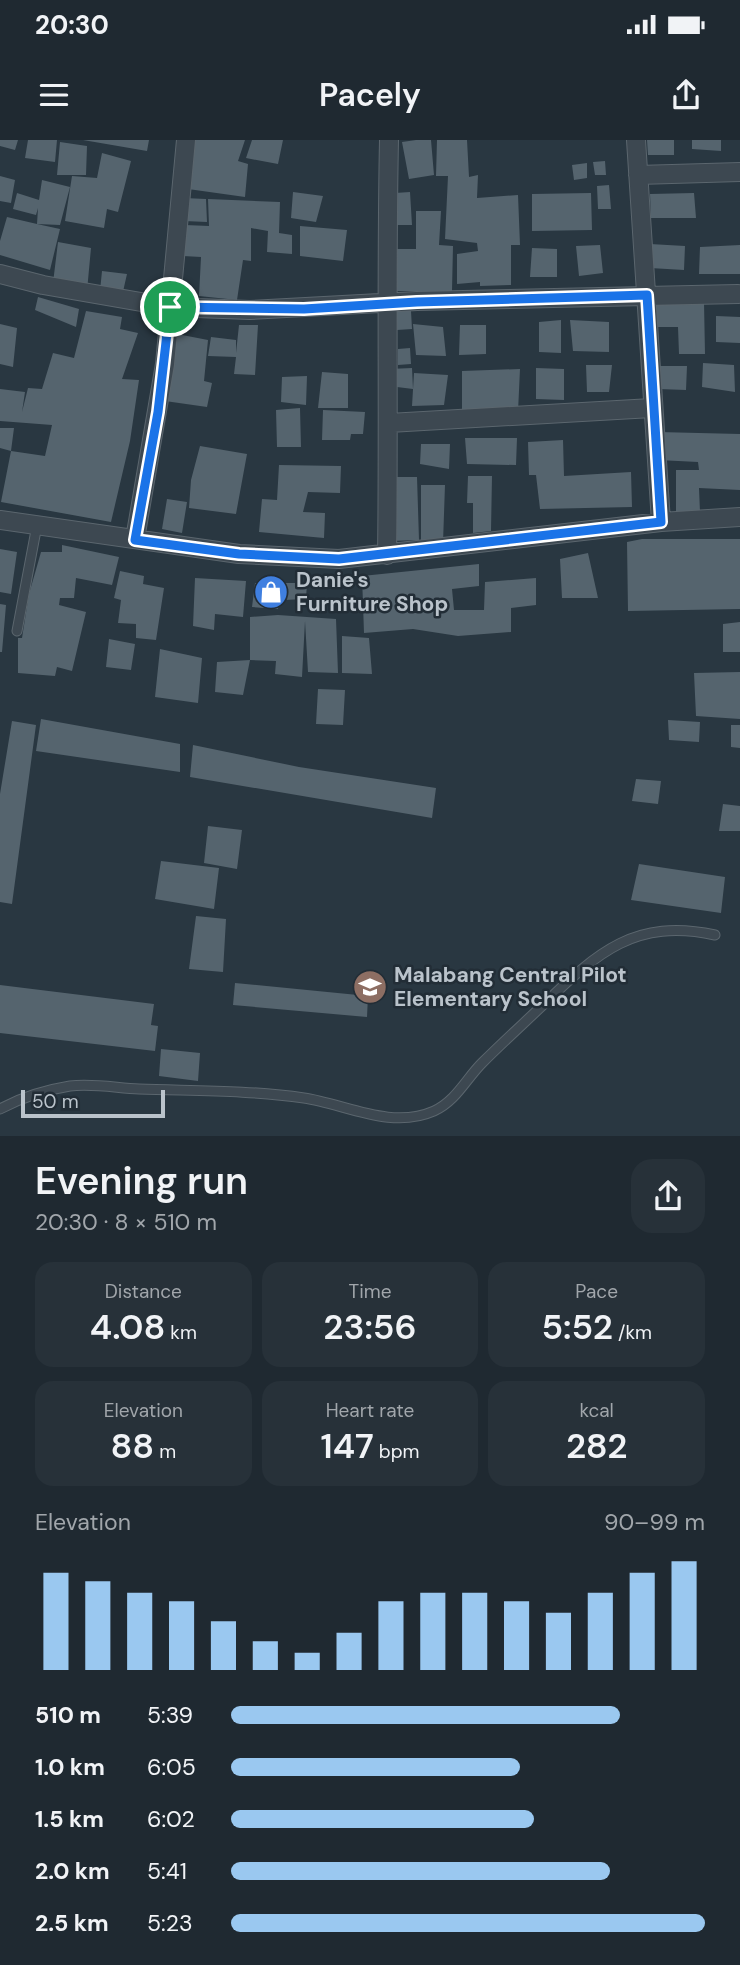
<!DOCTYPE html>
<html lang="en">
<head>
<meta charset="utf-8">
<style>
	:root { --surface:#1f2931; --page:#273139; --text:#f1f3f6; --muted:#a1a6ab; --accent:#9ac8f0 }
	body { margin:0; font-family:"DM Sans",sans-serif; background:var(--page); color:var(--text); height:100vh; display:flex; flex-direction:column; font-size:26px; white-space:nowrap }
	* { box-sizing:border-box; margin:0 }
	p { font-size:23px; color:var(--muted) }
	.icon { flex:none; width:38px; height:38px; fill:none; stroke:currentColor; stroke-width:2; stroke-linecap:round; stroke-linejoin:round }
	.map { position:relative; height:996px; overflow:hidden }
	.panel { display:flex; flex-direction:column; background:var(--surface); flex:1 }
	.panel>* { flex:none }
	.scale { position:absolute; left:21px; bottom:18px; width:144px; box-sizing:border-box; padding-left:7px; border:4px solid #bac3cb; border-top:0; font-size:19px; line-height:24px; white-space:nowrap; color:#bac3cb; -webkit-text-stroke:5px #222d36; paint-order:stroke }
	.pin { position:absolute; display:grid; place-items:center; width:60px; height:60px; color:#fff; margin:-30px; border:4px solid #fff; border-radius:50%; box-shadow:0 2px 7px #0007 }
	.round { display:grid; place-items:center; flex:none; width:74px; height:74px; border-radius:21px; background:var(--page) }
	.overview { display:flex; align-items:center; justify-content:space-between; height:119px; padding:0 35px }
	h1 { font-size:38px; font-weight:600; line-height:52px }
	.figures { display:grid; grid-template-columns:repeat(3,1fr); gap:10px; height:119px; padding:7px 35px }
	.figures div { display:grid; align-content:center; border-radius:18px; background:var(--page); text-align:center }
	.figures b { font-size:35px; font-weight:600 }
	.figures small { font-size:19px; font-weight:400 }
	.figures p { font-size:19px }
	.chart { height:196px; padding:14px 35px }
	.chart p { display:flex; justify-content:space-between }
	.chart svg { width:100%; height:126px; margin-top:7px; stroke:var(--accent); stroke-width:6 }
	ul { padding:0 35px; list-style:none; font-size:23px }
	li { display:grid; grid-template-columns:112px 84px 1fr; align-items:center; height:52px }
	li i { height:18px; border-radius:9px; background:var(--accent) }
	.status { display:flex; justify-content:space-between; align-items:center; height:49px; padding:0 35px; background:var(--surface); direction:ltr }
	.status svg { height:19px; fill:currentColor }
	header { display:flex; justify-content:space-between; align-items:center; height:91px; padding:0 35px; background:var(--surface); font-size:32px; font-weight:600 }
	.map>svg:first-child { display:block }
	.building { fill:#55646e }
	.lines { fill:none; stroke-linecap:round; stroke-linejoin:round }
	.service-casing { stroke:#5b666e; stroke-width:11 }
	.minor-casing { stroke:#5b666e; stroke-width:20 }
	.service { stroke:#3d4851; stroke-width:9 }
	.minor { stroke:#3d4851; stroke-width:18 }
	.route-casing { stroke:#fff; stroke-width:14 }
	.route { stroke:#1a73e8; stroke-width:9 }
	.labels { text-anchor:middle; stroke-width:5; stroke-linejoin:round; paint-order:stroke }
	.poi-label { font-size:21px; font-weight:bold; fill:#bac3cb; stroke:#222d36; text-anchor:start }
</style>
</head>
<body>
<div class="status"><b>20:30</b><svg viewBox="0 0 49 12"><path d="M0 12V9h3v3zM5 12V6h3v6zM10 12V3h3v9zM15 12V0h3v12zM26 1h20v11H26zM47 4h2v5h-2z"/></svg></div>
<header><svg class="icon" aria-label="menu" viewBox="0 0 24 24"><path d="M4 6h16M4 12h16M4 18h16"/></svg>Pacely<svg class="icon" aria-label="share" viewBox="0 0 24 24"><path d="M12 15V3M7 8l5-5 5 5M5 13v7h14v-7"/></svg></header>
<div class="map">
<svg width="740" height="996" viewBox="0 0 740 996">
	<rect width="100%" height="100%" fill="#293741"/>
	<path class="building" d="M0 0H18L15 10 0 6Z
		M28 0H57L55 22 25 18Z
		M83 0H149L147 11Z
		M191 0H245L238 21 248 24 245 57 188 49Z
		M252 0H283L278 24 246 18Z
		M416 0H431L434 35 409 39 402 2Z
		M437 0H467L469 37 478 35 477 58 518 55 520 105H511V145L480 146V142L457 144V114L478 111 477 103 445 99 448 36H436Z
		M647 0H674V15H648Z
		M692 0H721V11L692 9Z
		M60 2 87 6 86 35H57Z
		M102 13 131 21 118 72 107 69 104 88 65 81 72 36 97 38Z
		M605 21 606 35H595L593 22Z
		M587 23V38L574 40 572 25Z
		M0 36 15 40 11 63 0 61Z
		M42 40 70 47 60 85 37 84 60 89 50 130 0 115V101L7 77 37 84 38 68 36 75 13 69 17 53 39 60Z
		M609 45 611 69H598L597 46Z
		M293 52 323 56 316 82 291 78Z
		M410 52 412 85H393L395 53Z
		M591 53 592 90 532 91V54Z
		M694 53 696 78H651L650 54Z
		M184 58 206 59 207 82 184 81Z
		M208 59 280 62 279 93 292 95V114L267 112 268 91 251 88V121L243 120 237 160 199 156 201 117 183 116 185 85 209 86Z
		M416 71H441L439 105 453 106 452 151H392L390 109H416Z
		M300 86 347 90 343 121 300 116Z
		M58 102 91 108 87 151 53 143Z
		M650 104 685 106 684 130 650 128Z
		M600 105 603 133 579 136 576 106Z
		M740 105V134H699L700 107Z
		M532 108 557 109V137H530Z
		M102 131 127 134 122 156 100 151Z
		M38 157 79 169 76 187 35 170Z
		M654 162H704L705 214H679L678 187H655Z
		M86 171 122 177 120 189 138 193 122 239 139 240 130 301 111 382 1 362 11 311 0 308V288H14L11 311 45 316 52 285 0 281V249L25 252 22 272 28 248 42 249 53 213 74 218Z
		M391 171H411L412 189 397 190V182L391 183Z
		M716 176 740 177V203L716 202Z
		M561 180V213L539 212V182Z
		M570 180 609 182V212L573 211Z
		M0 184 17 188 13 227 0 224Z
		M413 184 443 187 446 216 416 215Z
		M239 185H258L255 235 234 234 236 217 208 216 211 197 236 200V213Z
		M460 185H486V214L459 215Z
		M177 194 208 200 204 241 212 243 207 267 165 261Z
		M410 208 411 224 398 225V209Z
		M703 223 734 225 735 252 702 247Z
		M586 225H612L609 252H587Z
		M658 226H687L686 250 658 249Z
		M412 228 413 249 389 246V229Z
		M536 228 564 229V260L536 259Z
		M520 229 518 272 462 271V231Z
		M322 232 348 234V268H318Z
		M414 233 448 235 444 265 412 266Z
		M307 236 306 265 281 262 282 237Z
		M300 268 301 307H277L276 270Z
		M323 270 365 272 363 294H351L350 300H322Z
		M658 292 740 294V350L699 348 700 372 676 373V330H699L698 322 658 320Z
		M465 298H517L516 325 467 324Z
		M563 300 564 336 631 332 632 367 540 369 536 335H529L528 302Z
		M421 304H450L449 329 420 324Z
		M200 306 247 314 236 374 189 368 191 340Z
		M279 325 341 326 340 353 308 352 303 372 325 373 324 398 259 392 262 359 277 360Z
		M468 336H492L491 391 473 393V363H467Z
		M392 337H417L419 400 390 401Z
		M421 345H445L443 403 421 402Z
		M167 359 187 362 182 393 162 389Z
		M642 399H740V469L628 471 627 402Z
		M62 405 119 417 112 445 76 438 74 458H60L59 465 86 472 72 531 57 527 55 536 18 533V498H22L29 454 41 412H62Z
		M0 409 17 412 11 454 0 452Z
		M588 413 598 458H562L560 419Z
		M479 424V446L452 449 454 470H484L485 442 536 438V465L511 468V492L458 496 413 489 364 493 362 436Z
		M120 431 144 436 143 444 164 448 156 500 136 498V484L118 483 121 460 114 458Z
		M195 438 246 441 243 477 215 474 214 490 193 486Z
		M255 443H282L278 469 252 467Z
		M282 443H307L306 459 284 460Z
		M0 464 6 465 2 512H0Z
		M278 475 336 479 338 533 308 532 305 481 302 537 275 534 276 521 250 520 243 555 215 552 217 522 250 520V477Z
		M740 482V512H723V484Z
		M342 496 369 498 372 534 342 533Z
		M109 499 135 504 131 530 106 527Z
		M160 509 202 518 198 563 155 557Z
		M740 532V579L696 576 694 533Z
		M318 549 345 550 343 585 316 584Z
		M41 579 180 604V632L36 611Z
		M668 580 700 582 699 602 669 600Z
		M12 581 36 585 12 764 0 762V654Z
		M731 585H740V608L731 607Z
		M193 605 299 627 436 648 432 678 190 637Z
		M636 639 661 641 658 664 632 661Z
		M723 664 740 666V691H719Z
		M208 686 242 690 237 729 204 723Z
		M161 721 219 728 214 769 155 759Z
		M639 724 725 737 721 773 631 760Z
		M196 776 226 779 223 832 189 829Z
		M235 843 368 856 367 877 233 865Z
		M0 845 154 864 151 885 158 886 155 911 0 893Z
		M161 909 200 913 198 941 159 936Z"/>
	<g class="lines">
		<g class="service-casing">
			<path id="service" d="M17 491 37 385
				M0 969C22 957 45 950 70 946 92 943 117 948 139 949 194 951 249 950 304 958 345 964 391 990 434 971 456 961 466 939 482 923 502 903 523 884 544 864 598 812 635 778 715 795"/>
		</g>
		<g class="minor-casing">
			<path id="minor" d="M636 0 661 382
				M638 35 740 32
				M0 134 43 145 170 167 250 170 417 161 738 154
				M389 283 652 268
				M0 380 239 414 339 419 661 382 740 377
				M135 399 165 224 186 0
				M387 415C389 277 386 139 389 0"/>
		</g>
		<use href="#service" class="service"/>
		<use href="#minor" class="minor"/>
	</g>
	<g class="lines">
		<g class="route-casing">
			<path id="route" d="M647 155 661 382 339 419 239 414 135 400 158 272 170 167 304 169 417 162Z"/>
		</g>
		<use href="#route" class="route"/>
	</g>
	<defs>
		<g id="shop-disc" transform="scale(1.75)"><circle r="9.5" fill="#3f7fe0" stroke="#222d36"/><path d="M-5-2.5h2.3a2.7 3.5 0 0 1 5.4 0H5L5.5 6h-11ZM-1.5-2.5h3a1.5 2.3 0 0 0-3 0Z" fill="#fff"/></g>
		<g id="school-disc" transform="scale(1.75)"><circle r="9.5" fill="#8d6e63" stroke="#222d36"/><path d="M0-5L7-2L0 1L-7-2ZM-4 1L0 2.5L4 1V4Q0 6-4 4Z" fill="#fff"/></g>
	</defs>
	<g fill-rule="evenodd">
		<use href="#shop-disc" x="271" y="452"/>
		<use href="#school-disc" x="370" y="847"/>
	</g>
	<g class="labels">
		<g class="poi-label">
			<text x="296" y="447">Danie's<tspan x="296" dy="24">Furniture Shop</tspan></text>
			<text x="394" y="842">Malabang Central Pilot<tspan x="394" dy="24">Elementary School</tspan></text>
		</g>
	</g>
</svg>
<div class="scale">50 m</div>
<div class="pin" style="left:170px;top:167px;background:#1e9e55"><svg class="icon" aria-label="arrive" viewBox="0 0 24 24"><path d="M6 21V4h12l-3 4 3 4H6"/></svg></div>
</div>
<section class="panel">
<div class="overview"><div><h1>Evening run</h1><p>20:30 · 8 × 510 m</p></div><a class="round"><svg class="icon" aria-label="share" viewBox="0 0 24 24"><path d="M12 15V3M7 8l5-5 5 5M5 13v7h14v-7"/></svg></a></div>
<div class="figures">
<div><p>Distance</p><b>4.08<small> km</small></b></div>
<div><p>Time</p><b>23:56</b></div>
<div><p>Pace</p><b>5:52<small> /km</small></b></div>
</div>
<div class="figures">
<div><p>Elevation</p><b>88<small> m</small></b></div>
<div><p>Heart rate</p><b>147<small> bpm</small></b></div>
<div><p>kcal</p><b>282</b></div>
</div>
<div class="chart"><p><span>Elevation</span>90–99 m</p>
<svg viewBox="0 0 160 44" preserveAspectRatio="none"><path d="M5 44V10M15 44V13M25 44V17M35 44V20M45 44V27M55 44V34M65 44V38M75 44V31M85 44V20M95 44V17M105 44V17M115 44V20M125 44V24M135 44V17M145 44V10M155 44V6"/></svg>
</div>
<ul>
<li><b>510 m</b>5:39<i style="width:82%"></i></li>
<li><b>1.0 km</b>6:05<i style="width:61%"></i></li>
<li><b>1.5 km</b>6:02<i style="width:64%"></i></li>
<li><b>2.0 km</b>5:41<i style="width:80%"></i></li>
<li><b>2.5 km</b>5:23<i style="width:100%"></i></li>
</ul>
</section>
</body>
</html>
